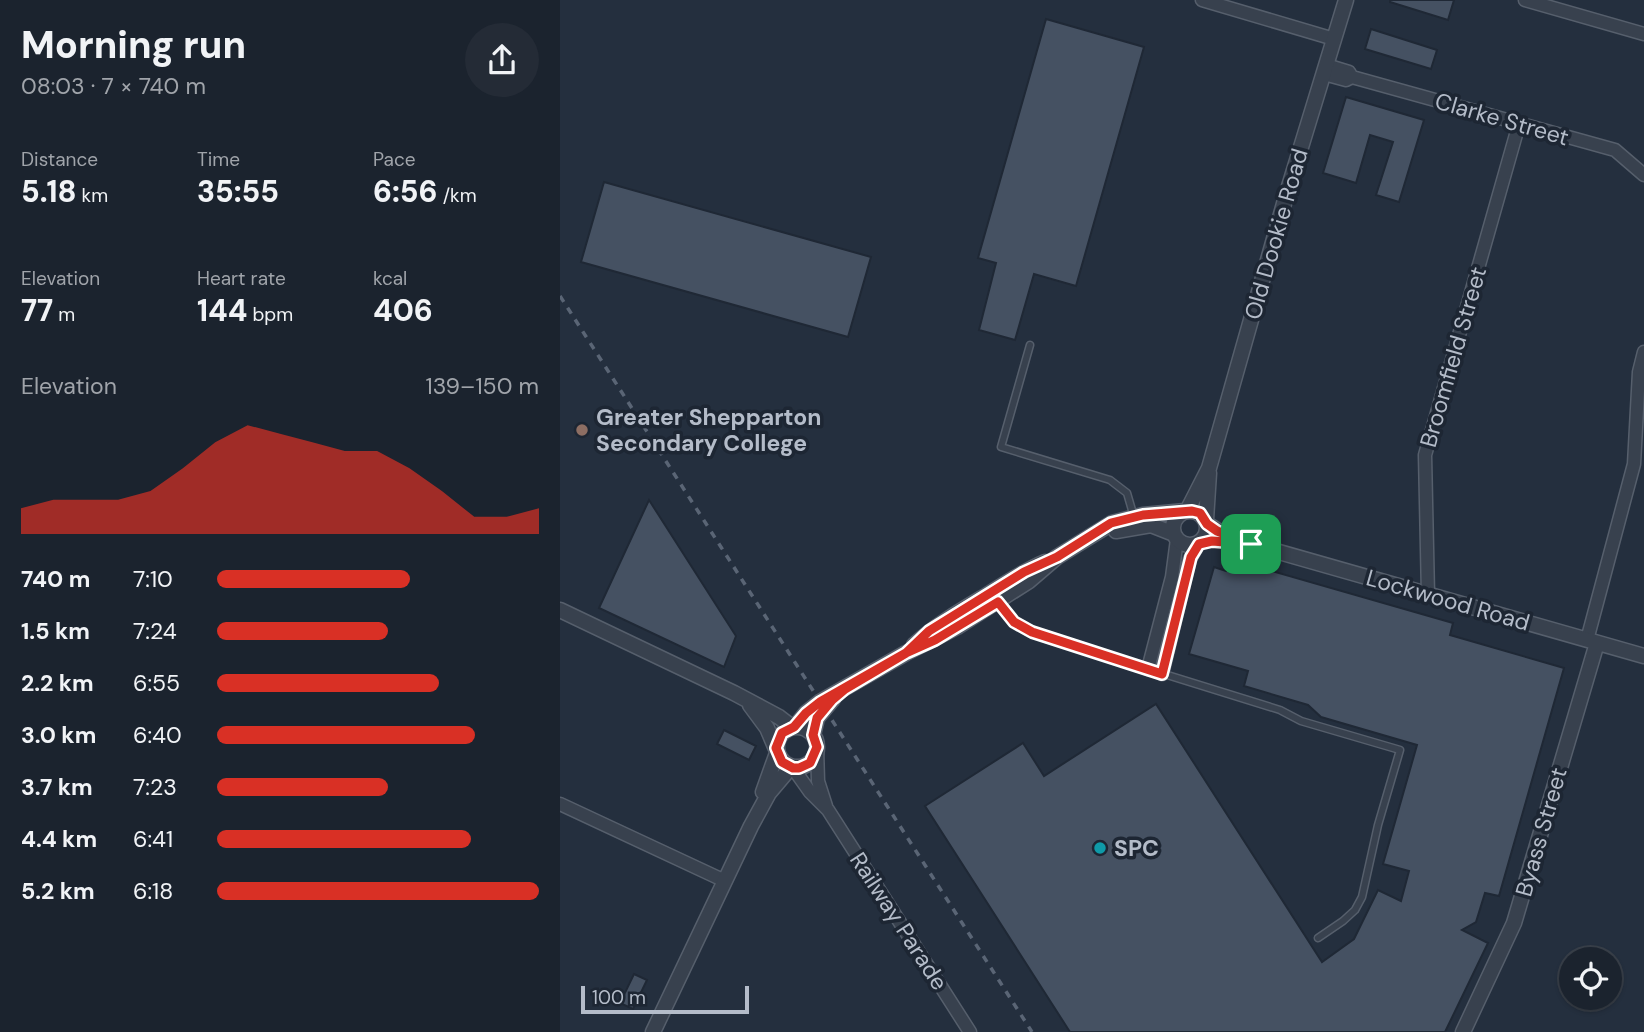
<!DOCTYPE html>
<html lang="en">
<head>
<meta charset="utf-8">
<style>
	:root { --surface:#1b232e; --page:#242b36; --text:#f1f3f6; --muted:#a0a4aa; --line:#39404a; --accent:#d93025 }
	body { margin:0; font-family:"DM Sans",sans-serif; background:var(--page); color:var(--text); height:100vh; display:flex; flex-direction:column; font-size:26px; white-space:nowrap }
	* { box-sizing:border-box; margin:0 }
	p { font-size:23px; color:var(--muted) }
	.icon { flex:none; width:38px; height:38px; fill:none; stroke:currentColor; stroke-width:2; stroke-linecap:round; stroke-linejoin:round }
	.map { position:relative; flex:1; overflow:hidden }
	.details { display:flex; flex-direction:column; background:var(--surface); width:560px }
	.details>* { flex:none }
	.buttons { position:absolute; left:999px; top:947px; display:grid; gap:14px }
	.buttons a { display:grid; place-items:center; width:63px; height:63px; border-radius:50%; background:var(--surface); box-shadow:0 2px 5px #0004,0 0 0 2px var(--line); font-size:35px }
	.scale { position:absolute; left:21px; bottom:18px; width:168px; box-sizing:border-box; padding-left:7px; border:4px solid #b4bcc9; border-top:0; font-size:19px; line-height:24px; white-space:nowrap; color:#b4bcc9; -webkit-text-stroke:5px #1d2633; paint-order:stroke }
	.pin { position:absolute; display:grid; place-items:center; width:60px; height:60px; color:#fff; margin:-30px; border-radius:14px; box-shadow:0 4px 10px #0006 }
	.round { display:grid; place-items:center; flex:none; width:74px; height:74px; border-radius:37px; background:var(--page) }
	.summary { display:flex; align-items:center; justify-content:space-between; height:119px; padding:0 21px }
	h1 { font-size:38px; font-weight:800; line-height:52px }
	.metrics { display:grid; grid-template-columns:repeat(3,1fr); gap:10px; height:119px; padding:7px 21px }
	.metrics div { display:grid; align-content:center }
	.metrics b { font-size:30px; font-weight:800 }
	.metrics small { font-size:19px; font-weight:400 }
	.metrics p { font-size:19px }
	.chart { height:196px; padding:14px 21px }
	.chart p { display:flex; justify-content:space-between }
	.chart svg { width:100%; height:126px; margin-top:7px; fill:var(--accent); opacity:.7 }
	ul { padding:0 21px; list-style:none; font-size:23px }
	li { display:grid; grid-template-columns:112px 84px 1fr; align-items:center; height:52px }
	li i { height:18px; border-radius:9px; background:var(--accent) }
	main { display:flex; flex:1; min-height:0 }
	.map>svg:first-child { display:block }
	.building { fill:#455162; stroke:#1f2835; stroke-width:2 }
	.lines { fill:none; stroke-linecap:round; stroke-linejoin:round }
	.service-casing { stroke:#565f6c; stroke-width:9 }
	.minor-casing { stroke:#565f6c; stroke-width:15 }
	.tertiary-casing { stroke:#565f6c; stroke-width:17 }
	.service { stroke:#38414e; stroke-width:6 }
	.minor { stroke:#38414e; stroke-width:12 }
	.tertiary { stroke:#38414e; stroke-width:14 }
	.rail { stroke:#5a6575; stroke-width:3.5; stroke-dasharray:7 7; stroke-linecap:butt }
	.route-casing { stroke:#fff; stroke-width:14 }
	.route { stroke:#d93025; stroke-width:9 }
	.education-dot { fill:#8d6e63; stroke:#1d2633; stroke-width:2.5 }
	.culture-dot { fill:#0f9aa8; stroke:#1d2633; stroke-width:2.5 }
	.labels { text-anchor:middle; stroke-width:7; stroke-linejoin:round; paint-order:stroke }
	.street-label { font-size:23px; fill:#b4bcc9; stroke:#1d2633 }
	.poi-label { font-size:23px; font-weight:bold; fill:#b4bcc9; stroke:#1d2633; text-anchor:start }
</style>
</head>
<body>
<main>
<section class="details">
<div class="summary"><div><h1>Morning run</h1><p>08:03 · 7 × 740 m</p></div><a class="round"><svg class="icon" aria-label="share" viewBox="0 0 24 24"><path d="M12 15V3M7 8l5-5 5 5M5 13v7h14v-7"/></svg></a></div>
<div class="metrics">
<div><p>Distance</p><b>5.18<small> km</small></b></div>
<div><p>Time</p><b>35:55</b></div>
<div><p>Pace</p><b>6:56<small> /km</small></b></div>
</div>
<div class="metrics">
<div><p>Elevation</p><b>77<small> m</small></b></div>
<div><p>Heart rate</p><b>144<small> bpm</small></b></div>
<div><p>kcal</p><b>406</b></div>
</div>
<div class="chart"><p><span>Elevation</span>139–150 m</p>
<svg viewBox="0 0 160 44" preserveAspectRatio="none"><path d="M0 44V35L10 32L20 32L30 32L40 29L50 21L60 12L70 6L80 9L90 12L100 15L110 15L120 21L130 29L140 38L150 38L160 35V44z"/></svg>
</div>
<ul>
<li><b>740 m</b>7:10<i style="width:60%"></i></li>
<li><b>1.5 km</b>7:24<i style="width:53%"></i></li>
<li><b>2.2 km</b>6:55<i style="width:69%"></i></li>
<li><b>3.0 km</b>6:40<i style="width:80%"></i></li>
<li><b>3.7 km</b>7:23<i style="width:53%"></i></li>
<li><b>4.4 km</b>6:41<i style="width:79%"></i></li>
<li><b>5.2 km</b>6:18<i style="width:100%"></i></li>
</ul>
</section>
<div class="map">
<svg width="1084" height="1032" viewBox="0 0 1084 1032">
	<rect width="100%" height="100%" fill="#242f3e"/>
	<path class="building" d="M830 0H894L888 20 830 2Z
		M486 19 584 47 516 286 474 274 455 340 419 330 436 263 418 258Z
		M811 29 877 50 871 69 805 49Z
		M786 97 864 120 839 202 816 195 833 142 810 135 796 183 763 173Z
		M44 182 311 257 288 337 21 262Z
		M89 500 176 636 164 667 39 608Z
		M670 559 893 623 890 635 1004 668 939 896 925 893 916 922 902 930 928 943 885 1032H510L365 806 463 743 484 776 596 704 762 962 794 939 818 890 841 901 849 871 823 864 857 745 761 717 748 705 684 686 688 671 629 654 654 567 666 571Z
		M164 730 196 746 189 760 157 744Z
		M74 974 87 980 73 1009 60 1003Z"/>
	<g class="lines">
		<g class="service-casing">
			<path id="service" d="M470 345 441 447 550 480 567 493 574 517
				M437 602 454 622 472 633 720 710 741 721 840 750 818 825 802 897 795 910 783 921 758 938"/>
		</g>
		<g class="minor-casing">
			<path id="minor" d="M642 0 774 39
				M965 0 1084 34
				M766 65 789 72 792 77 1055 150 1084 175
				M764 74 786 80 792 77
				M868 595 865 455 959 124
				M1027 640 1074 464 1079 372 1084 352
				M588 669 612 577 617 539
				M602 674 630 559 639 543
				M257 747 258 781 266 806
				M233 768 250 792 268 810 410 1032
				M0 804 165 881"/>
		</g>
		<g class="tertiary-casing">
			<path id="tertiary" d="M613 528a17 17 0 1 1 34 0a17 17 0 1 1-34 0Z
				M627 511 649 468 727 193 786 0
				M646 520 649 473
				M647 524 658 531 691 544 1084 656
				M556 531 591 525 614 534
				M0 610 174 693 219 717 232 727
				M354 645C376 625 402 610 427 595 446 583 464 571 485 562
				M190 705 207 728 216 749
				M217 747a20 20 0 1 1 40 0a20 20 0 1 1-40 0Z
				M235 727 246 713 260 702 346 653 397 627 469 581 497 557 552 523 583 515 625 511
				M253 735 257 718 273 699
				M203 792 217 753
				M93 1032 191 826 209 793 231 767
				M903 1032 954 923 1037 643"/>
		</g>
		<use href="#service" class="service"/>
		<use href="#minor" class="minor"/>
		<use href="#tertiary" class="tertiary"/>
		<path class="rail" d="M0 296 472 1032"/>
	</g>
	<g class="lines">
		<g class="route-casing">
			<path id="route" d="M691 544 657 531 647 524 640 513 632 511 583 515 551 523 497 557 464 572 369 631 346 653 285 689 272 700 257 718 253 735 257 747 250 763 239 768H233L222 762 216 748 222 733 234 727 246 713 260 702 346 653 375 640 438 602 454 622 472 632 602 674 631 557 639 544 652 541 691 544"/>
		</g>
		<use href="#route" class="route"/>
	</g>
	<circle class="education-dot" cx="22" cy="430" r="7"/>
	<circle class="culture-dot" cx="540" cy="848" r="7"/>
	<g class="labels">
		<g class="street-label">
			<text transform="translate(942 119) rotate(16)" y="8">Clarke Street</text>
			<text transform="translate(716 234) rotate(-74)" y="8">Old Dookie Road</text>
			<text transform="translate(893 357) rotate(-74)" y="8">Broomfield Street</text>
			<text transform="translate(888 600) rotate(16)" y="8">Lockwood Road</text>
			<text transform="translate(981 832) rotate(-74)" y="8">Byass Street</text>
			<text transform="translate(339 921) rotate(57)" y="8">Railway Parade</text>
		</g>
		<g class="poi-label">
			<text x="36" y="425">Greater Shepparton<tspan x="36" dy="26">Secondary College</tspan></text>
			<text x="554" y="856">SPC</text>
		</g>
	</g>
</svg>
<div class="buttons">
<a><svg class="icon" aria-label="locate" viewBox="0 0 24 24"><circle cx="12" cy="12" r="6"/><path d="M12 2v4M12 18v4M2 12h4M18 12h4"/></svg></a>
</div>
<div class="scale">100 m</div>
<div class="pin" style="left:691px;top:544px;background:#1e9e55"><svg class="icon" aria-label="arrive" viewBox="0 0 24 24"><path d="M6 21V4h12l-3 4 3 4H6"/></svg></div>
</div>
</main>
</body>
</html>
